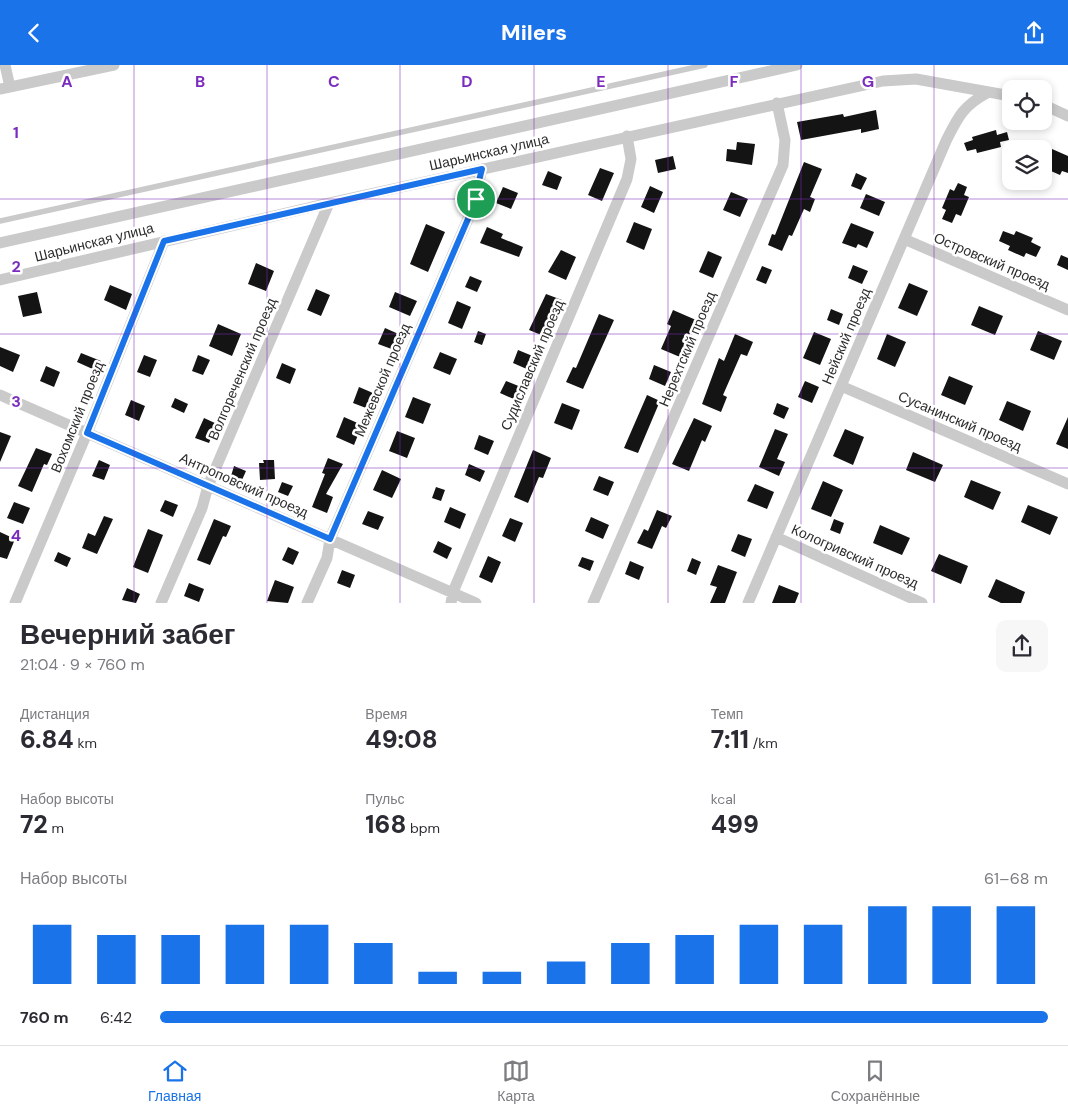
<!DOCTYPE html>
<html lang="ru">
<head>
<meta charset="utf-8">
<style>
	:root { --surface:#fff; --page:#f7f7f7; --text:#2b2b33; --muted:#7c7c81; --line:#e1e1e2; --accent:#1a73e8 }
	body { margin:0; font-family:"DM Sans",sans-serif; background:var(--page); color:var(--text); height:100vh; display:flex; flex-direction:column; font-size:19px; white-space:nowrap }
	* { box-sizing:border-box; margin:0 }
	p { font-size:16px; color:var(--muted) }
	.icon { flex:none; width:28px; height:28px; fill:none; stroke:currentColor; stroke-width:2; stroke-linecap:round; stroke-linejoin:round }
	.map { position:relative; height:538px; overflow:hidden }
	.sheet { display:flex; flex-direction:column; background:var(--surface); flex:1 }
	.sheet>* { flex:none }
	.tools { position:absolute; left:1002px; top:15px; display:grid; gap:10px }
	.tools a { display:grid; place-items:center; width:50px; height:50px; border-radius:10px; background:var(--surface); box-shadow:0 2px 8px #0003; font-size:25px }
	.pin { position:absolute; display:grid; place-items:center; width:42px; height:42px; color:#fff; margin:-21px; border:2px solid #fff; border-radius:50%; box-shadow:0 1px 5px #0007 }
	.round { display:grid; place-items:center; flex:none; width:52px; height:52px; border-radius:10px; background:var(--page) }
	.head { display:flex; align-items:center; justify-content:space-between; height:85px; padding:0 20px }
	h1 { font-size:28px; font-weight:800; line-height:38px }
	.metrics { display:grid; grid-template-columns:repeat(3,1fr); gap:8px; height:85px; padding:5px 20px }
	.metrics div { display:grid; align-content:center }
	.metrics b { font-size:25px; font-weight:800 }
	.metrics small { font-size:14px; font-weight:400 }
	.metrics p { font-size:14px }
	.chart { height:140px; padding:10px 20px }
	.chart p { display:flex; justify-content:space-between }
	.chart svg { width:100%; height:90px; margin-top:5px; stroke:var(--accent); stroke-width:6 }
	ul { padding:0 20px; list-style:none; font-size:16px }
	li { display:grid; grid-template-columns:80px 60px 1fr; align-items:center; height:38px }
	li i { height:12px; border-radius:6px; background:var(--accent) }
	header { display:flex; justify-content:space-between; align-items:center; height:65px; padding:0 20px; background:var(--accent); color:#fff; font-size:22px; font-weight:800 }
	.menu { display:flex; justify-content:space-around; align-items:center; height:70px; border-top:1px solid var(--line); background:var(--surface); font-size:14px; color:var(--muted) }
	.menu a { display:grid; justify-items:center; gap:2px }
	.menu .current { color:var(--accent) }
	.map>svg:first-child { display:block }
	.building { fill:#141414 }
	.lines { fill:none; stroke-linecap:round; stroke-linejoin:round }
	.lane { stroke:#cacaca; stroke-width:5.5 }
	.street { stroke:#cacaca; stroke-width:11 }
	.route-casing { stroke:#fff; stroke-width:10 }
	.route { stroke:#1a73e8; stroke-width:6 }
	.grid { fill:none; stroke:#7b2cbf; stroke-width:1; stroke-opacity:0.55 }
	.labels { text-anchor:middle; stroke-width:5; stroke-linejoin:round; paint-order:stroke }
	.street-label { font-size:14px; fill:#2d2d2d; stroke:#fff }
	.grid-label { font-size:16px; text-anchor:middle; font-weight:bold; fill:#7b2cbf; stroke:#fff; stroke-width:5; stroke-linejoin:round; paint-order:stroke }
</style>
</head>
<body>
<header><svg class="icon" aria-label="back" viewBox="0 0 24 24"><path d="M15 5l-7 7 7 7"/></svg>Milers<svg class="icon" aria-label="share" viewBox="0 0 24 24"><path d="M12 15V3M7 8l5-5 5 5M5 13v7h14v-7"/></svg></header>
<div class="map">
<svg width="1068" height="538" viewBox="0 0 1068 538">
	<rect width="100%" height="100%" fill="#fff"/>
	<path class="building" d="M876 45 879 64 861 68V64L801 75 797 57 843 49 844 52Z
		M996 65 997 70 1007 67 1009 75 1000 77 1001 82 977 88 976 84 967 86 964 78 973 75 972 72Z
		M737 77 755 79 752 100 726 96 727 84 736 85Z
		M1052 84 1068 91V108L1062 106 1060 110 1044 103V85L1050 88Z
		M673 91 676 104 658 108 655 95Z
		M804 97 822 104 810 132 815 134 810 147 804 144 792 171 789 170 782 186 768 180 772 169 775 170Z
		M600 103 614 108 602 136 588 130Z
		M548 106 562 112 557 125 542 120Z
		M856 108 867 113 861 125 851 121Z
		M958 118 967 122 964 130 969 132 961 151 956 149 952 158 942 154 946 145 942 143 950 124 954 126Z
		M650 121 663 127 654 148 641 142Z
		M503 122 518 128 511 144 496 138Z
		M731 127 748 134 740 152 723 145Z
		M866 129 885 137 879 151 860 143Z
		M634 157 652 164 644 185 626 177Z
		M851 158 874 167 867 183 858 179 856 183 842 178Z
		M426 159 445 167 428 207 410 199Z
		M487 162 503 169 501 173 523 182 519 192 480 178Z
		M1003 166 1014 170 1016 166 1033 173 1031 177 1041 182 1036 192 1026 188 1024 192 1008 185 1010 181 999 176Z
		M561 185 576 192 566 215 548 207Z
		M708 186 722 192 713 213 699 207Z
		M1061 190 1068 193V205L1057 200Z
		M256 198 274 206 266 226 248 219Z
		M853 200 868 206 862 219 848 213Z
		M762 201 772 205 766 219 756 215Z
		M470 211 482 216 477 227 465 222Z
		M909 218 928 226 917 251 898 243Z
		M110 220 132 229 126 245 104 235Z
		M316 224 330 230 321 251 307 245Z
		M37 227 42 248 23 252 18 231Z
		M395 227 417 236 410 251 389 242Z
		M546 229 562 235 546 272 529 265Z
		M457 236 471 242 462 264 448 258Z
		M979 241 1003 251 995 270 971 260Z
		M831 244 843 249 839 260 827 255Z
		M673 245 696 255 680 292 661 284 671 261 667 259Z
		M599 249 614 255 583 324 566 317 573 302 576 303Z
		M218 259 241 269 232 291 209 281Z
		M385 263 403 271 397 286 378 279Z
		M478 266 486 269 482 280 474 277Z
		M1038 266 1062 276 1054 295 1030 285Z
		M814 267 831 274 820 300 803 293Z
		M735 269 753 277 747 291 741 289 723 330 727 332 721 347 702 339 719 293 724 296Z
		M887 269 906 277 895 302 877 294Z
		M0 282 20 290 13 307 0 301Z
		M518 285 535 292 529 305 513 298Z
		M440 287 457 294 450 310 433 303Z
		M81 288 101 296 97 306 77 297Z
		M144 290 157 295 150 312 137 307Z
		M198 290 210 295 203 310 192 306Z
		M282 298 296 304 290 319 276 313Z
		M654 300 671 307 665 321 649 314Z
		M46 301 60 307 54 322 40 316Z
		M949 311 973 321 965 340 941 330Z
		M506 316 521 322 516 335 500 328Z
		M805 316 819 322 812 338 798 332Z
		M359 322 373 328 366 343 353 338Z
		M647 330 660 336 638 388 624 383Z
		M413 332 431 339 423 359 405 352Z
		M175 333 188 339 184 348 171 342Z
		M131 335 145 341 139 356 125 350Z
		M1007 336 1031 346 1023 366 999 355Z
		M562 338 580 345 572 365 554 358Z
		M777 338 789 343 784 354 773 349Z
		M344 352 362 360 354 380 336 372Z
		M1068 352V384L1056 379Z
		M204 353 217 359 209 378 195 373Z
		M694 353 712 361 705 377 702 375 689 406 672 399Z
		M775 364 788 369 777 394 785 397 779 411 759 402Z
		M845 364 864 372 853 400 833 391Z
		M397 366 415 373 407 393 389 386Z
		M0 367 11 371 0 397Z
		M479 370 494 376 488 390 474 384Z
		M36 383 52 389 47 400 44 399 32 427 18 421Z
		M533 385 551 393 543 413 539 412 528 438 514 432Z
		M913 387 943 400 935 417 906 405Z
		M328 393 343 399 326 429 333 432 327 448 312 442 325 409 322 408Z
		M99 395 110 400 104 415 92 411Z
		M263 395H274L275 414 260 415 259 398H264Z
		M469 399 485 406 480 417 465 410Z
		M234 401 246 406 242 415 231 411Z
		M382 405 401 414 392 433 373 425Z
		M599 411 614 417 608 431 593 425Z
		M971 415 1001 427 993 445 964 432Z
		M823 416 843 425 831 452 811 444Z
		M282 417 293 421 288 431 278 427Z
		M755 419 774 427 767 444 747 436Z
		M436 422 445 425 441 436 432 433Z
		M165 435 178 440 173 452 160 446Z
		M14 437 30 443 23 459 7 453Z
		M1028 440 1058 452 1050 470 1021 457Z
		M450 442 466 449 460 464 444 457Z
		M657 445 672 451 666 463 662 461 652 484 637 478 644 464 648 466Z
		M368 446 384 452 378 465 362 459Z
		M104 451 113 454 97 489 82 483 88 468 95 471Z
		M591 452 609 460 603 474 585 466Z
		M510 453 523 458 515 477 502 471Z
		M214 454 231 461 226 472 223 471 210 500 197 495Z
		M834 454 844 458 840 469 830 465Z
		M880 460 910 473 902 490 873 478Z
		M148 464 163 470 148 508 133 502Z
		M0 467 15 474 7 494 0 492Z
		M738 469 752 474 745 492 731 486Z
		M438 476 452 483 447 494 433 487Z
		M288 482 299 487 293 500 282 495Z
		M58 487 71 493 67 502 54 496Z
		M939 489 968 501 961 519 931 506Z
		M488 491 501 497 492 518 479 512Z
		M582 492 594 496 590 506 578 501Z
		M692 493 701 497 696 510 687 506Z
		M630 496 644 502 639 515 625 509Z
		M718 500 737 507 725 538H710L717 522 710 520Z
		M342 505 355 510 350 523 337 518Z
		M996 514 1025 527 1021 538H1001L988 532Z
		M275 515 294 522 288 538 267 536Z
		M189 518 204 524 199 537 184 531Z
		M779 520 799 528 795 538H772Z
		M127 523 140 529 136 538 122 535Z"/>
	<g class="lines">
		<path class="lane" d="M0 156 705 0"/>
		<path class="street" d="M5 0 10 22
			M0 24 114 0
			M1044 40 1068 51
			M904 174 1068 245
			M0 178 797 0
			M0 215 329 138 883 16 916 14 1011 31
			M841 321 1068 419
			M0 330 476 538
			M776 472 922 538
			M15 538 87 368 164 176
			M161 538 202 443 208 421 329 138
			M307 538 327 493 330 474 471 147 482 104
			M451 538 453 527 627 114 631 94 627 71
			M593 538 783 100 785 75 777 38
			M748 538 946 76C958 52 963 41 987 28"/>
	</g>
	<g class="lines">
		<g class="route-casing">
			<path id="route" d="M482 104 471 147 330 474 87 368 164 176Z"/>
		</g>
		<use href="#route" class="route"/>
	</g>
	<path class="grid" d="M134 0V538M267 0V538M400 0V538M534 0V538M668 0V538M801 0V538M934 0V538M0 134H1068M0 269H1068M0 403H1068"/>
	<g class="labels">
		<g class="street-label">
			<text transform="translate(489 87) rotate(-13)" y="5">Шарьинская улица</text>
			<text transform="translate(94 177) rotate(-14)" y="5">Шарьинская улица</text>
			<text transform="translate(992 196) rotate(23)" y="5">Островский проезд</text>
			<text transform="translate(846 271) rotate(-67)" y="5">Нейский проезд</text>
			<text transform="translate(687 284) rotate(-67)" y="5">Нерехтский проезд</text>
			<text transform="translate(532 300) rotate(-67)" y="5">Судиславский проезд</text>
			<text transform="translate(242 304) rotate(-67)" y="5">Волгореченский проезд</text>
			<text transform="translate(382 315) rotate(-67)" y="5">Межевской проезд</text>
			<text transform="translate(77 352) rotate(-68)" y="5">Вохомский проезд</text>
			<text transform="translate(960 356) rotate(23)" y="5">Сусанинский проезд</text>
			<text transform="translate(244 420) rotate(24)" y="5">Антроповский проезд</text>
			<text transform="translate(855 491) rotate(24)" y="5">Кологривский проезд</text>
		</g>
	</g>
	<g class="grid-label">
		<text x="67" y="22">A</text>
		<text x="200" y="22">B</text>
		<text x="334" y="22">C</text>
		<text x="467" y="22">D</text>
		<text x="601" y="22">E</text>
		<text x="734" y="22">F</text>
		<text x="868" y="22">G</text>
		<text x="16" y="73">1</text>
		<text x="16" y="207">2</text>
		<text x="16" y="342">3</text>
		<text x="16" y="476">4</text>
	</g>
</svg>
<div class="tools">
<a><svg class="icon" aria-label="locate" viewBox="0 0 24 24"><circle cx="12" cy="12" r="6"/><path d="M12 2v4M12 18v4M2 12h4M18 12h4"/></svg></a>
<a><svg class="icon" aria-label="layers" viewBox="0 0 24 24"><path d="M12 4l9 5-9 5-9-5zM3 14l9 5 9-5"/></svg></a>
</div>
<div class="pin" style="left:476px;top:134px;background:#1e9e55"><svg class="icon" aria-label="arrive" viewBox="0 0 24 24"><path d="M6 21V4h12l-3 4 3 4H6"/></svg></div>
</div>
<section class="sheet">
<div class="head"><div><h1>Вечерний забег</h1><p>21:04 · 9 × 760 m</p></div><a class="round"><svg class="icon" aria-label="share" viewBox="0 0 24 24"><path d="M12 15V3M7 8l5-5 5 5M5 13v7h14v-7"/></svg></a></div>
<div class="metrics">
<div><p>Дистанция</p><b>6.84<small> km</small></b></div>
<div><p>Время</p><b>49:08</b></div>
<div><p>Темп</p><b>7:11<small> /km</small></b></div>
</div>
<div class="metrics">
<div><p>Набор высоты</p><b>72<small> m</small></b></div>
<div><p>Пульс</p><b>168<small> bpm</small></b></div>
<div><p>kcal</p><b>499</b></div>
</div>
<div class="chart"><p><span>Набор высоты</span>61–68 m</p>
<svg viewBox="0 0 160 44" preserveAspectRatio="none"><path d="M5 44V15M15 44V20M25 44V20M35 44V15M45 44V15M55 44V24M65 44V38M75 44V38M85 44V33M95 44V24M105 44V20M115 44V15M125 44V15M135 44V6M145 44V6M155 44V6"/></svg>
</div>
<ul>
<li><b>760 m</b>6:42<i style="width:100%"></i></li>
</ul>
</section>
<nav class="menu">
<a class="current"><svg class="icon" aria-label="home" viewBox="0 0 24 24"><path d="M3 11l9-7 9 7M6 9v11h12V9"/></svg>Главная</a>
<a><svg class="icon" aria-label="map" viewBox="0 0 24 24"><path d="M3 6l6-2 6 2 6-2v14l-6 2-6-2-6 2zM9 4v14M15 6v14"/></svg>Карта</a>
<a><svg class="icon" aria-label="saved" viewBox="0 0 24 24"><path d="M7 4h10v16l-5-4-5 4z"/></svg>Сохранённые</a>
</nav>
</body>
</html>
